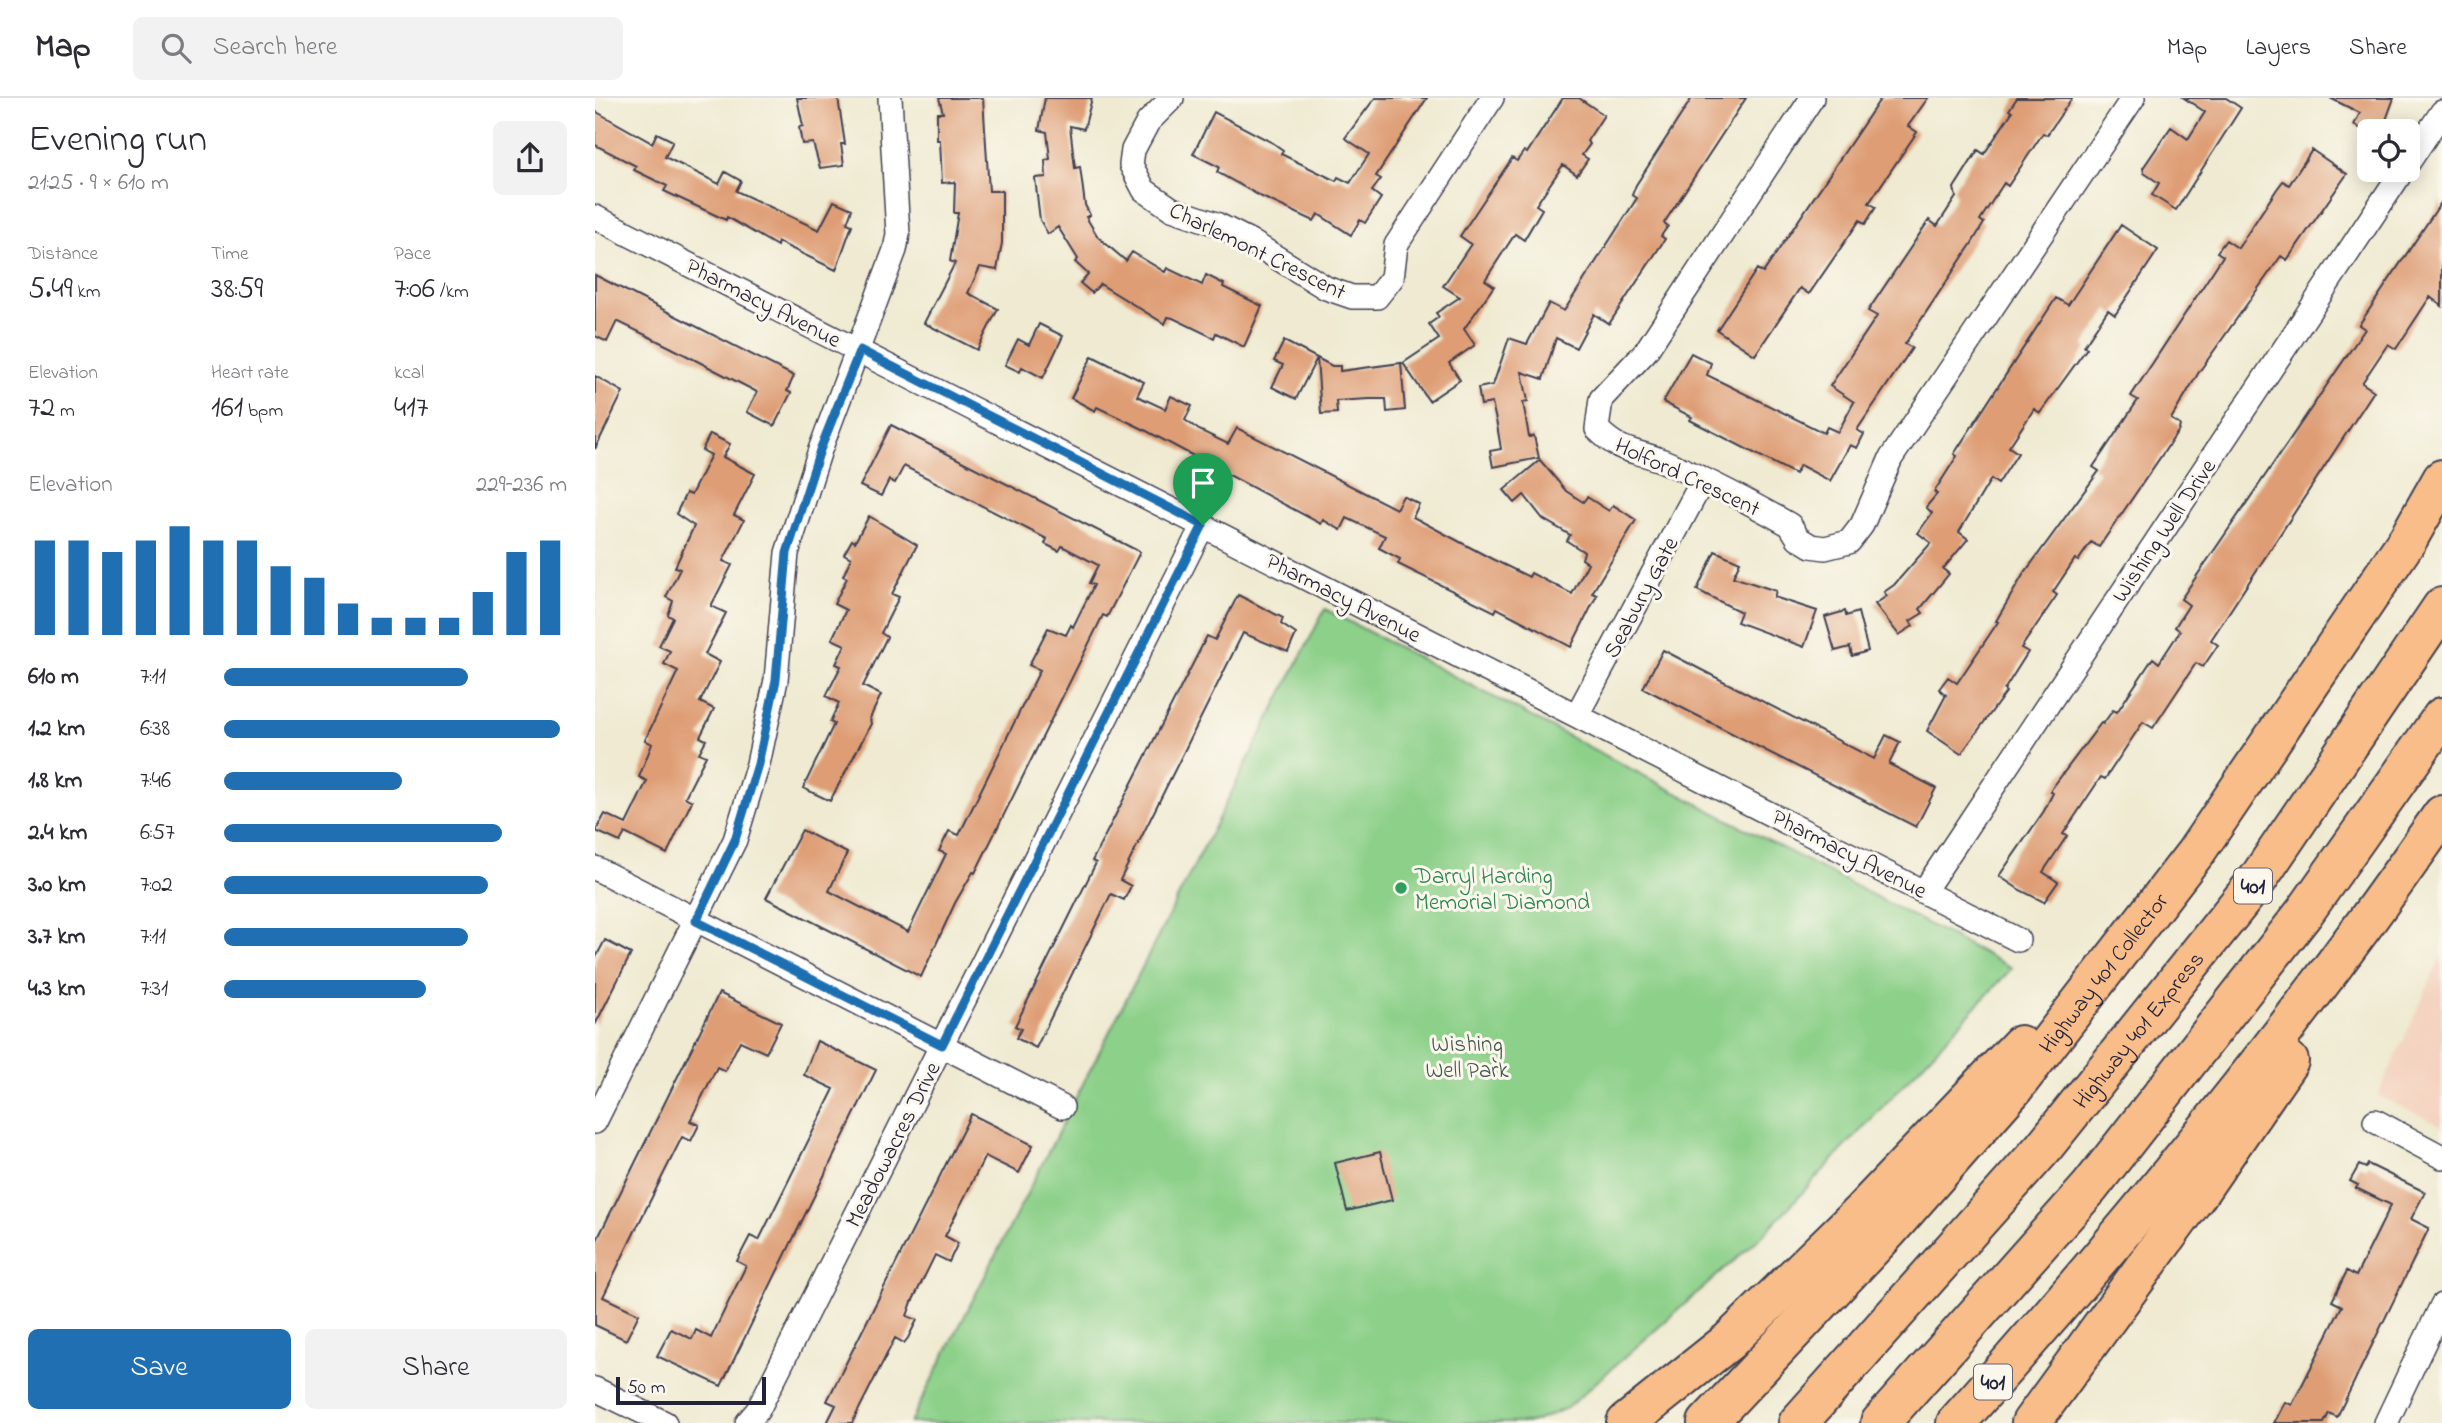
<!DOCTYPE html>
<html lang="en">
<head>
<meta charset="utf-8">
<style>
	:root { --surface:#fff; --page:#f2f2f3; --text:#2b2b33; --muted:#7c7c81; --line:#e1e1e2; --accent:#1f6fb2 }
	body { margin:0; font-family:"Indie Flower",sans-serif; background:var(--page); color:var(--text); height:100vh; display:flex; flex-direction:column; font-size:26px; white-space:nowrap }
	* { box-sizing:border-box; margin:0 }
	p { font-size:23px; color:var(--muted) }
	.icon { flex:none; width:38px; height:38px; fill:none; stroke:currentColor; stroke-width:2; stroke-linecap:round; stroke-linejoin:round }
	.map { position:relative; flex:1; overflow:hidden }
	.side { display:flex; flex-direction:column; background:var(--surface); width:595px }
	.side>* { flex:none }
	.controls { position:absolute; left:1762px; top:21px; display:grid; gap:14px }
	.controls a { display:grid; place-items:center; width:63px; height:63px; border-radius:10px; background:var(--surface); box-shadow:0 4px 18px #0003; font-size:35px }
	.scale { position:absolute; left:21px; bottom:18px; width:150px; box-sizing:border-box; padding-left:7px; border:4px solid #22223b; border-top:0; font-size:19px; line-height:24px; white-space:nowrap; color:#22223b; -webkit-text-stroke:5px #fbf7ec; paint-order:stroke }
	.pin { position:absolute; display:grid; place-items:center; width:60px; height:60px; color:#fff; margin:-72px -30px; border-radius:50% 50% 50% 0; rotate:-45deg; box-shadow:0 0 7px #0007 }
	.pin .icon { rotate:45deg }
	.round { display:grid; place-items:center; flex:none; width:74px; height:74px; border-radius:10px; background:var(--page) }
	.overview { display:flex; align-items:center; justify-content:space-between; height:119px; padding:0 28px }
	h1 { font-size:38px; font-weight:600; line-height:52px }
	.figures { display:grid; grid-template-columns:repeat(3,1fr); gap:10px; height:119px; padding:7px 28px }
	.figures div { display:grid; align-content:center }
	.figures b { font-size:30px; font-weight:600 }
	.figures small { font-size:19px; font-weight:400 }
	.figures p { font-size:19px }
	.chart { height:196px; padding:14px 28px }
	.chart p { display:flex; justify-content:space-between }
	.chart svg { width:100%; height:126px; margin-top:7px; stroke:var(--accent); stroke-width:6 }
	.cta { display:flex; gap:14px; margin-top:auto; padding:14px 28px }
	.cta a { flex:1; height:80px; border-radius:10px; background:var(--accent); color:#fff; font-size:28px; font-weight:600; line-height:80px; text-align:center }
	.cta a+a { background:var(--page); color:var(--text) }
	ul { padding:0 28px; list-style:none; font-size:23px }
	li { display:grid; grid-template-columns:112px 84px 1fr; align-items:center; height:52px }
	li i { height:18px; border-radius:9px; background:var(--accent) }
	header { display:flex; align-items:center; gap:42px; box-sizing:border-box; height:98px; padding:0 35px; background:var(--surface); border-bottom:2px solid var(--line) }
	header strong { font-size:33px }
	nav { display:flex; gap:38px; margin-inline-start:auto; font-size:24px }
	.search { width:490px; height:63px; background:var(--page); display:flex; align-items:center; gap:18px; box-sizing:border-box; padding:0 24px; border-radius:10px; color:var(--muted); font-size:26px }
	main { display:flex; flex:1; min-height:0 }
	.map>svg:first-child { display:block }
	.built { fill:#f4d3c0 }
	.green { fill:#8cd089; stroke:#577962; stroke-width:2 }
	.building { fill:#de9d75 }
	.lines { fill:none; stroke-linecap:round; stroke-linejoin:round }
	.minor-casing { stroke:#414052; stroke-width:26 }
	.motorway-casing { stroke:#414052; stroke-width:42 }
	.minor { stroke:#fff; stroke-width:23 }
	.motorway { stroke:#f8bd88; stroke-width:38 }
	.route-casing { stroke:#fff; stroke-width:14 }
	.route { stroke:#1f6fb2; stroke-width:9 }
	.leisure-dot { fill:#2e9e5b; stroke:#fbf7ec; stroke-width:2.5 }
	.labels { text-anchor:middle; stroke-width:6; stroke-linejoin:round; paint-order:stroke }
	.shield { fill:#fbf7ec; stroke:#636270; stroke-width:2 }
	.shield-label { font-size:21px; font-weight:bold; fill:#22223b }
	.street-label { font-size:23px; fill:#22223b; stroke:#fbf7ec }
	.leisure-label { font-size:23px; fill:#27864d; stroke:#fbf7ec; text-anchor:start }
	.park-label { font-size:23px; fill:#425652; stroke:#fbf7ec }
</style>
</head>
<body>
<header>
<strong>Map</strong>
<div class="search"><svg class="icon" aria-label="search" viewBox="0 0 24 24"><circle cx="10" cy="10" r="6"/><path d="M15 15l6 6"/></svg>Search here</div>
<nav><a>Map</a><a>Layers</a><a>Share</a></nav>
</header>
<main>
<section class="side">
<div class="overview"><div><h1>Evening run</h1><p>21:25 · 9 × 610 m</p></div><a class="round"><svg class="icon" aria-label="share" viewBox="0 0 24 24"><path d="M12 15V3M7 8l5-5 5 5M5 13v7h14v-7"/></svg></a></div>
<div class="figures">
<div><p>Distance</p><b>5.49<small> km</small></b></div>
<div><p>Time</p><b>38:59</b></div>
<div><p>Pace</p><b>7:06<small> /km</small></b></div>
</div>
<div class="figures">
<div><p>Elevation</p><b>72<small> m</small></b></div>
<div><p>Heart rate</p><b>161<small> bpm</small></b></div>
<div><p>kcal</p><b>417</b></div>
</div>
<div class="chart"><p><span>Elevation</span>229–236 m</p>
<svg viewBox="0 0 160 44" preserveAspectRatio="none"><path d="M5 44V11M15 44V11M25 44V15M35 44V11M45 44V6M55 44V11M65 44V11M75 44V20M85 44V24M95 44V33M105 44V38M115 44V38M125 44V38M135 44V29M145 44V15M155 44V11"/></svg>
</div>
<ul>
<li><b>610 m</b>7:11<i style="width:71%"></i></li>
<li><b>1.2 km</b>6:38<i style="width:98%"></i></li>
<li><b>1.8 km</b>7:46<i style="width:52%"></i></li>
<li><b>2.4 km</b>6:57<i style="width:81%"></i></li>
<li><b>3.0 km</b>7:02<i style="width:77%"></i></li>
<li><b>3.7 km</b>7:11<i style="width:71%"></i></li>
<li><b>4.3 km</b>7:31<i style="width:59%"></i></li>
</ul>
<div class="cta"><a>Save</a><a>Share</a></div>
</section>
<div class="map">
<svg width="1847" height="1325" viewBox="0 0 1847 1325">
	<rect width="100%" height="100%" fill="#fbf7ec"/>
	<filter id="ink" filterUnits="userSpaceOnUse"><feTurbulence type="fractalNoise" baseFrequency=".0143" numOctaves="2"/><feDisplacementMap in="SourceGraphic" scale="14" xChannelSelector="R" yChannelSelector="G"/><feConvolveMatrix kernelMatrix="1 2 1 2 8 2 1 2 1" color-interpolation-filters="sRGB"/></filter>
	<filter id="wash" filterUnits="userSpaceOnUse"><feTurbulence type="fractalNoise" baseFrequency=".00686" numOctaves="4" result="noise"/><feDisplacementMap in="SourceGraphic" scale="28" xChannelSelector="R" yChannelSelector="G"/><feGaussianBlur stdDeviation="1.57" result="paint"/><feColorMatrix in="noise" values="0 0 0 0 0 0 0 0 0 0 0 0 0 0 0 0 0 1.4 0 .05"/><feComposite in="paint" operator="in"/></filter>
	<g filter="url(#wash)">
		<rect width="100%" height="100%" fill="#efead1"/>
		<path class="built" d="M1847 857V1028L1783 998Z"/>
		<path class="green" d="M730 511 1417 870 1167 1138 972 1310 936 1325H315Z"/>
		<g id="blocks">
			<path class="building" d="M202 0H243L250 46H246L249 67 225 70 218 45 207 46 204 29 208 28Z
				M344 0H388L394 93H407V145L402 172 385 169 373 195 403 211 382 252 329 225 360 165 355 163 363 115H359L360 84 347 85 345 42H342V15H348Z
				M450 0H497L489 31 475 28 480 70 485 69 490 107 495 117 491 119 503 139 531 163 537 154 570 174 572 170 607 187 611 177 629 186 628 189 667 208 649 249 621 235 619 240 578 220 573 219 570 226 505 186 497 195 485 185 493 176 480 164 483 161 463 129 453 136 445 122 440 80 451 79 450 62 455 61 452 34 444 32Z
				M780 0H832L781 78 786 81 777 93 786 100 770 125 765 122 756 137 723 116 719 123 667 99 622 74 624 69 598 56 619 14 678 45 688 52 686 56 741 83 743 79 755 85 774 56 750 40Z
				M968 0H984L1009 17 992 43 995 46 987 57 993 61 982 77 968 67 941 107 947 111 929 142 920 136 890 182 899 188 869 231 880 247 854 265 865 282 834 303 808 265 844 241 834 226 844 219 841 215 865 199 848 188 876 146 865 138 917 60 922 63 929 53 932 55Z
				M1097 0H1151L1069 125 1073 128 1066 138 1070 141 1014 226 999 216 981 250 961 240 948 281 927 274 933 303 928 304 934 339 939 338 944 360 898 369 895 353 906 351 902 327 897 305 886 307 883 290 898 287 914 240 932 246 954 205 969 213 1042 100 1037 97 1041 87Z
				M1286 0H1333L1313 28 1322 34 1274 105 1281 109 1270 126 1265 122 1214 196 1205 190 1160 257 1122 232 1162 171 1168 175Z
				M1422 0H1477L1452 37 1448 35 1413 88 1409 85 1385 122 1389 125 1377 145 1310 246 1317 250 1262 332 1269 336 1262 350 1255 347 1235 383 1205 367 1200 376 1095 322 1097 319 1068 304 1096 255 1116 265 1112 277 1229 335 1232 329 1243 334 1259 304 1235 288 1282 218 1273 213 1334 122 1342 128 1361 99 1359 90 1383 52 1389 56 1417 14 1414 12Z
				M1589 0H1631L1646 10 1581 112 1557 97 1564 85 1549 75 1548 70 1576 29 1593 41 1610 14Z
				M1735 0H1799L1787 33H1770L1759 27 1765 15Z
				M0 13 57 45 62 35 78 43 70 59 124 86 130 74 146 83 141 93 224 132 239 103 257 111 252 125 257 127 241 172 183 144 182 148 132 119 131 122 69 93 72 88 39 72 41 68 0 47Z
				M1717 52 1752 76 1692 162 1686 158 1604 274 1576 321 1585 327 1584 332 1504 449 1496 444 1483 463 1480 461 1458 494 1462 497 1426 550 1433 554 1409 592 1411 594 1366 656 1332 633 1351 597 1344 591 1353 579 1362 585 1403 524 1401 523 1428 477 1504 373 1498 369 1543 302 1536 298 1628 158 1622 154 1631 142 1643 150 1682 91 1688 83 1694 87Z
				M1847 103V208L1835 199 1801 251 1793 246 1767 285 1779 293 1616 542 1623 547 1608 569 1601 565 1558 630 1548 624 1510 681 1506 679 1468 736 1472 738 1448 774 1463 784 1449 804 1425 792 1404 778 1449 713 1458 695 1455 693 1506 625 1508 626 1518 612 1522 614 1558 560 1564 565 1585 533 1580 529 1594 507 1586 501 1770 231 1764 227Z
				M1526 127 1563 152 1520 217 1513 212 1489 248 1492 250 1445 315 1439 311 1414 349 1423 355 1403 386 1396 381 1364 434 1373 441 1348 471 1354 476 1325 511 1328 515 1315 523 1318 528 1304 537 1280 506 1292 498 1289 494 1299 487 1336 445 1323 435 1337 415 1331 409 1342 396 1339 394 1362 358 1359 356 1461 200 1473 207Z
				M0 177 199 278 192 293 196 295 179 328 152 314 162 294 75 249 22 223 12 244 0 238Z
				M444 226 468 238 448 280 427 269 425 274 410 267 423 241 434 247Z
				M689 243 722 260 701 301 677 289 688 267 679 263Z
				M497 258 549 284 542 298 570 311 576 298 597 308 590 322 604 332 633 346 642 330 801 411 808 398 824 406 818 419 897 461 934 479 936 475 977 496 993 465 987 461 989 454 972 443 975 437 948 421 929 397 920 405 909 392 945 362 971 393 988 404 992 399 1014 413 1018 407 1041 422 997 495 1002 497 976 549 902 510 900 514 803 466 805 461 784 450 790 438 752 420 746 432 728 422 726 426 546 330 502 309 500 313 476 300Z
				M722 260 737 268H745V273L806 265 810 312 792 314 791 301H774L741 303 742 315 726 316Z
				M0 278 28 294 0 351Z
				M296 327 545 454 512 519 508 517 380 775 378 774 360 805 326 879 171 800 207 732 252 755 234 793 313 834 351 756 344 753 354 733 364 737 445 572 434 567 453 530 471 537 476 527 478 529 499 487 494 485 503 467 467 448 464 453 450 446 452 441 309 368 300 385 294 382 286 398 265 388Z
				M115 336 135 346 128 359 160 376 139 417 149 422 128 463 137 467 116 508 131 515 110 556 125 564 105 604 119 611 105 639 111 642 104 655 111 658 90 699 97 703 72 756 30 735 25 744 1 733 10 716 31 726 52 683 44 679 57 646 50 642 83 573 69 566 75 553 64 548 78 520 73 517 78 503 71 499 85 471 80 469 99 428 81 416 91 395 96 397 116 357 107 352Z
				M274 418 322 447 297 496 304 499 286 535 292 539 268 588 286 597 275 620 276 626 235 703 208 690 239 626 235 624 244 605 231 598 246 568 241 566 250 547 237 541 251 512 239 506 252 480 248 478 256 460 249 456 257 442 260 444Z
				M1120 453 1145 464 1138 479 1181 493 1179 499 1222 513 1209 549 1142 524 1146 514 1102 492Z
				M643 497 688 520 686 526 701 536 693 554 648 535 525 782 536 788 529 802 516 796 441 950 421 940 426 931 420 928 501 765 497 763 612 538 620 542Z
				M1250 513 1251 518 1263 514 1273 553 1257 558 1255 549 1240 553 1230 519Z
				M1068 552 1279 661 1291 637 1305 644 1294 666 1341 690 1321 729 1048 590Z
				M10 842 36 856 0 927V861Z
				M124 895 186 925 171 955 145 943 130 973 122 969 95 1023 104 1027 96 1043 87 1039 39 1135 8 1199 44 1216 31 1242 0 1227V1146Z
				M222 943 281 972 126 1288 62 1258 76 1231 97 1241 101 1232 116 1240 151 1168 142 1163 155 1138 164 1142 239 991 209 977Z
				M376 1016 438 1047 424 1075 390 1058 350 1138 363 1145 354 1164 340 1157 317 1204 312 1218 322 1222 313 1240 309 1245 300 1240 257 1325H232L241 1307 232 1303Z
				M785 1054 797 1102 752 1113 740 1065Z
				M1773 1066 1830 1094 1816 1121 1834 1130 1742 1319 1734 1315 1729 1325H1679L1690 1304 1697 1307 1747 1208 1737 1203 1752 1173 1761 1178 1796 1107 1761 1090 1763 1087 1755 1083 1764 1067 1771 1070Z"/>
		</g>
	</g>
	<g filter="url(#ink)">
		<use href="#blocks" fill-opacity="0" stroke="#414052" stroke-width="2"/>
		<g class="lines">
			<g class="minor-casing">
				<path id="minor" d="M577 0 553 24 538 52 536 67 549 92 577 111 621 126 655 143 731 190 757 199H782L797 180 801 147 897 0
					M1217 0 1051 253 1006 301 1002 331C1027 356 1038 351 1068 363 1112 381 1154 404 1195 427L1203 440 1216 448 1230 450 1254 444 1267 427 1296 360 1538 0
					M1813 65 1847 14
					M0 119 1423 842
					M982 617 1108 382
					M0 770 467 1009
					M1329 793 1808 72
					M1780 1023 1847 1059
					M0 1024 140 742 163 666 181 582 192 455 225 352 300 152 303 136 295 0
					M0 1291 70 1325
					M152 1325 163 1312 608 427
					M1791 1325 1847 1207"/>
			</g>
			<g class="motorway-casing">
				<g id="motorway">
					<path d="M1031 1325 1134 1243 1266 1114 1425 947"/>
					<path id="s1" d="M1112 1325 1293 1133 1419 990 1601 754 1813 441 1847 381"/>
					<path id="s2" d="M1203 1325 1448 1050 1661 784 1847 509"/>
					<path d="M1285 1325 1495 1089 1709 815 1847 619"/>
					<path d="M1361 1325C1534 1132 1700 930 1847 717"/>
					<path d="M1436 1325 1602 1097 1694 963"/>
				</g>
			</g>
			<use href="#minor" class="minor"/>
			<use href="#motorway" class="motorway"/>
		</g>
	</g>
	<g class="lines" filter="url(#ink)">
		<g class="route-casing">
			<path id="route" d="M265 252 608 427 347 947 101 823 140 742 163 666 181 582 192 455 225 352Z"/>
		</g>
		<use href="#route" class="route"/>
	</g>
	<circle class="leisure-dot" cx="806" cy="790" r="7"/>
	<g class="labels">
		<g class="shield">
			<rect x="1639" y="770.5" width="38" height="35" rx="5"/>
			<rect x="1379" y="1266.5" width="38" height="35" rx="5"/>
		</g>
		<g class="shield-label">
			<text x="1658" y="795">401</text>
			<text x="1398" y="1291">401</text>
		</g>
		<g class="street-label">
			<text transform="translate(663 152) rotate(26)" y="8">Charlemont Crescent</text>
			<text transform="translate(169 204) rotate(27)" y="8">Pharmacy Avenue</text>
			<text transform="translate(1093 378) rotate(25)" y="8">Holford Crescent</text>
			<text transform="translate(1568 432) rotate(-56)" y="8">Wishing Well Drive</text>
			<text transform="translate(749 499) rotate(27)" y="8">Pharmacy Avenue</text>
			<text transform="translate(1045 499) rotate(-62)" y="8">Seabury Gate</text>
			<text transform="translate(1255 755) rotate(27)" y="8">Pharmacy Avenue</text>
			<text dy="8" stroke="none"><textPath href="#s1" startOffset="600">Highway 401 Collector</textPath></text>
			<text dy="8" stroke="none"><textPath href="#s2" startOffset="520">Highway 401 Express</textPath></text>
			<text transform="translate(297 1046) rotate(-63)" y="8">Meadowacres Drive</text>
		</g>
		<g class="leisure-label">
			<text x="820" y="785">Darryl Harding<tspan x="820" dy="26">Memorial Diamond</tspan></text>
		</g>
		<g class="park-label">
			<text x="872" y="953">Wishing<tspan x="872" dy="26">Well Park</tspan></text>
		</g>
	</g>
</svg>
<div class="controls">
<a><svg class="icon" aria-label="locate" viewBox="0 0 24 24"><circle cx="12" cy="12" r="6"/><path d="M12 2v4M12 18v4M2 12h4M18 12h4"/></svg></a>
</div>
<div class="scale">50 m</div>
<div class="pin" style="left:608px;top:427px;background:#1e9e55"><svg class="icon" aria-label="arrive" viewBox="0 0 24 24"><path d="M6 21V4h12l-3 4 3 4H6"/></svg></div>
</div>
</main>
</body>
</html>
